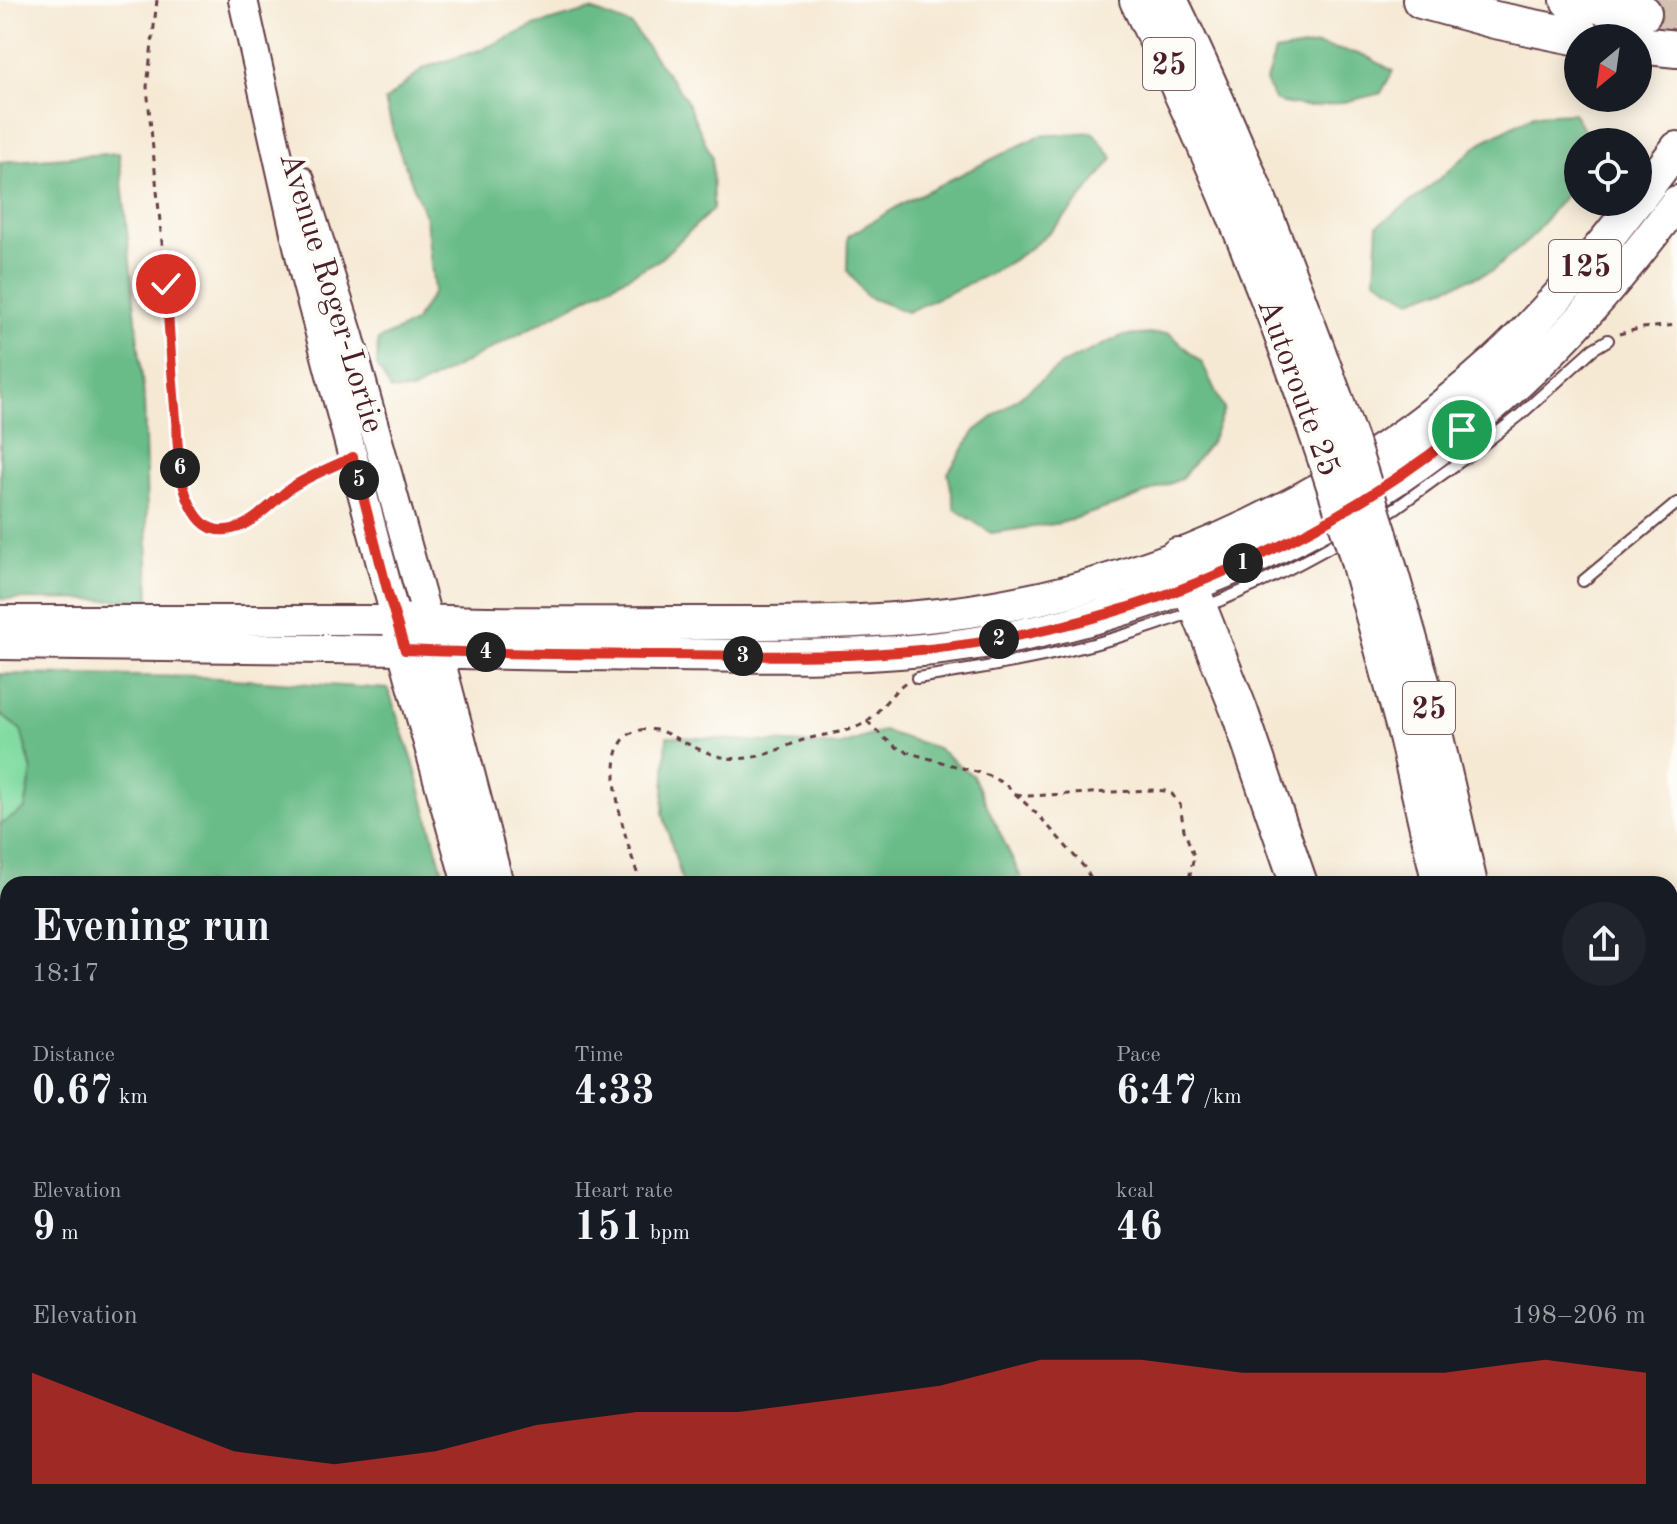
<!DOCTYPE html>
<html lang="en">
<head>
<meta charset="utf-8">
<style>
	:root { --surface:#171b24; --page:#20242c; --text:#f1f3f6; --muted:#9ea1a6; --accent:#d93025 }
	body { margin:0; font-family:"Old Standard TT",serif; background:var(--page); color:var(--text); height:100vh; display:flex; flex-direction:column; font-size:30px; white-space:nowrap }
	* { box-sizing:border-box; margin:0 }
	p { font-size:26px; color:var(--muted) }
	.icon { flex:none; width:44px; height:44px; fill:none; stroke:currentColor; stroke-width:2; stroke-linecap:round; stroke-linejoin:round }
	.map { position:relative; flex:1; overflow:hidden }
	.side { position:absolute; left:0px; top:876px; width:1678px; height:648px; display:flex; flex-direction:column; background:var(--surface); border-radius:24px 24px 0 0; box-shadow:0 4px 20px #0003 }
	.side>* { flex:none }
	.needle { width:52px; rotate:209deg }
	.tools { position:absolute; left:1564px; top:24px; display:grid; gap:16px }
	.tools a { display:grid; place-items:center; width:88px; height:88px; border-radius:50%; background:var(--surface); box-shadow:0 4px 20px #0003; font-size:40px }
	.pin { position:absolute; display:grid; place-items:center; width:68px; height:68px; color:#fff; margin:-34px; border:4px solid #fff; border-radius:50%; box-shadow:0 2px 8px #0007 }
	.km { position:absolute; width:40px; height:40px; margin:-20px; border-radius:50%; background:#222; color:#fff; font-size:22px; line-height:40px; text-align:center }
	.round { display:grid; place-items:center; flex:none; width:84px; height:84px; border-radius:42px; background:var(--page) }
	.overview { display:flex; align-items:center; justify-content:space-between; height:136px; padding:0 32px }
	h1 { font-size:44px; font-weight:800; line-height:60px }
	.stats { display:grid; grid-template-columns:repeat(3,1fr); gap:12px; height:136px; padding:8px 32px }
	.stats div { display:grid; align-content:center }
	.stats b { font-size:40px; font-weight:800 }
	.stats small { font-size:22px; font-weight:400 }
	.stats p { font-size:22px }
	.chart { height:224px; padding:16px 32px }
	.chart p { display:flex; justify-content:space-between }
	.chart svg { width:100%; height:144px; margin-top:8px; fill:var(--accent); opacity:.7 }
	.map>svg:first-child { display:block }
	.industrial { fill:#d1bdc9 }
	.green { fill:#82dca2; stroke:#667e66; stroke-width:2 }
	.forest { fill:#69bc88; stroke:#5a6e5a; stroke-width:2 }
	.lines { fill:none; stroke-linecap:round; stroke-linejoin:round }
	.highway-tunnel { stroke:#d4c1b2; stroke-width:36; stroke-dasharray:36 18; stroke-linecap:butt }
	.lane-casing { stroke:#643d44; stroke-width:14 }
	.secondary-casing { stroke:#643d44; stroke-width:32 }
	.primary-casing { stroke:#643d44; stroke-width:36 }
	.highway-casing { stroke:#643d44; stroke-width:40 }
	.path { stroke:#643d44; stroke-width:3; stroke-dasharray:6 6; stroke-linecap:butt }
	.lane { stroke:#fff; stroke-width:10 }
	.secondary { stroke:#fff; stroke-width:28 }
	.primary { stroke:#fff; stroke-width:32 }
	.highway { stroke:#fff; stroke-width:36 }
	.highway-bridge-casing { stroke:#643d44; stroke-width:40; stroke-linecap:butt }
	.highway-bridge { stroke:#fff; stroke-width:36 }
	.route-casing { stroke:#fff; stroke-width:16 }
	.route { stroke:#d93025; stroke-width:10 }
	.labels { text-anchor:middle; stroke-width:8; stroke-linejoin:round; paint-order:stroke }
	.shield { fill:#fdfcf7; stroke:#806168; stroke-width:2 }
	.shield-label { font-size:30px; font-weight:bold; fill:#4a1f2b }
	.street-label { font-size:32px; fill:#4a1f2b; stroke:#fdfcf7 }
</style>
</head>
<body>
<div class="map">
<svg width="1677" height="1524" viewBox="0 0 1677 1524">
	<rect width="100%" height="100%" fill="#fdfcf7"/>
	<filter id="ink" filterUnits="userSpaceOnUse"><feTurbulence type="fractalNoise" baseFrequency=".0125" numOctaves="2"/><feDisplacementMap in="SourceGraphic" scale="16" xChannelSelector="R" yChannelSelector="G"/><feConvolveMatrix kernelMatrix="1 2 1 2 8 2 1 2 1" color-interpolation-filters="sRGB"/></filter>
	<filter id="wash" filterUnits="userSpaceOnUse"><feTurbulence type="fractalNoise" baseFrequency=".006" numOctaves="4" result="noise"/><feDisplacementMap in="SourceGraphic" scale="32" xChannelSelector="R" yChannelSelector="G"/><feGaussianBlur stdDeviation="1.8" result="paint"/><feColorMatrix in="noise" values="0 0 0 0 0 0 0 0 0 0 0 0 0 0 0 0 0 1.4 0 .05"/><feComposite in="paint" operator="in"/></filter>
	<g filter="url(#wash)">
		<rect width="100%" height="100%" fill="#f6e9d4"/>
		<path class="industrial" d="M8 1478V1516H345L347 1524H0V1482Z"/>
		<path class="green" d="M0 714 21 730 32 771 25 809 0 825Z
			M8 939V1152L0 1148V941Z"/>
		<path class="forest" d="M591 10 631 25 685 98 712 157 713 209 659 260 411 391 391 390 377 366 378 340 414 323 434 291 426 218 397 145 385 101 424 68 483 49 534 26Z
			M1317 45 1364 55 1393 71 1381 93C1346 102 1309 113 1274 100L1266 81 1275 52Z
			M1573 113 1592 142H1578V173L1569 190 1530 239 1492 271 1411 300 1375 279 1378 225 1420 195 1482 142 1534 115Z
			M1093 132 1113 158C1082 200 1049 240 1003 266 972 284 939 297 907 312L867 297 847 270 848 236 907 201 1039 136Z
			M119 153 144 397 149 600 0 599V162Z
			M1169 333 1202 363 1224 409 1211 442 1181 479 1127 501 1061 523 991 533 955 509 948 473 975 431 1064 363 1122 336Z
			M0 674 202 677 388 689 413 761 446 884H8V939L0 941V825L25 809 32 771 21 730 0 714Z
			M883 731 937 748 973 776 1024 884H683L663 814 667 736 839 746Z
			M0 1148 8 1152V1429L0 1433Z"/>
	</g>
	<g filter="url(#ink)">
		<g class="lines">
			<path class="highway-tunnel" d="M1643 13 1677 18"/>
			<g class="lane-casing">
				<path id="lane" d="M1380 518 1397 507 1477 449 1520 415 1593 349 1608 340
					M1583 581 1677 503
					M917 678C983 668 1051 657 1115 638 1196 614 1272 581 1345 538
					M309 1516 311 1524
					M273 1524 287 1516"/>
			</g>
			<g class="secondary-casing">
				<path id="secondary" d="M300 180 349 336 428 621
					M0 620H396L305 277 243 0
					M0 645 405 650"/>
			</g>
			<g class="primary-casing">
				<path id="primary" d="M1638 200 1677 148
					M431 632 497 884
					M405 650C496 654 586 654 677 655 765 656 854 658 941 648 1156 622 1363 527 1522 379 1580 325 1630 265 1677 202
					M469 884 396 620C488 625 581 623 673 623 772 623 871 625 970 611 1163 583 1350 493 1494 362 1547 313 1592 259 1636 202
					M0 1462 8 1458"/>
			</g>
			<g class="highway-casing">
				<path id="highway" d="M1138 0C1211 148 1274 301 1326 458
					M1169 0C1239 144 1297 292 1350 443
					M1421 0 1495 20 1584 38
					M1569 0 1643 13
					M1638 45 1677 49
					M1379 535 1427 703 1469 884
					M1356 550 1407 736 1441 884
					M1178 556 1239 710 1299 884
					M1670 998 1677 981
					M1410 1516V1524
					M1544 1516V1524
					M1494 1524 1496 1516"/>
			</g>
			<path class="path" d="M157 0 147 87 166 284 179 462 187 495 193 509 204 524 210 528 224 531 241 526 291 488 331 467
				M1619 334 1642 328 1677 325
				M867 721 883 737 896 747 910 753 987 775 1005 784 1042 819 1084 867 1094 884
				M1016 794 1027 796 1154 790 1165 791 1172 794 1180 805 1184 830 1194 856 1188 884
				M641 884C629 849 579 713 661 731 703 750 724 769 772 752 784 748 795 742 807 739 824 734 845 733 861 725 879 715 889 694 906 682
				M825 1516 826 1524"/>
			<use href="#lane" class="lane"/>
			<use href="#secondary" class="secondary"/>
			<use href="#primary" class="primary"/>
			<use href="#highway" class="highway"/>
			<g class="highway-bridge-casing">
				<path id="highway-bridge" d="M1350 443 1379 535
					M1326 458 1356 550"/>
			</g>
			<use href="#highway-bridge" class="highway-bridge"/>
		</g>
	</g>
	<g class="lines" filter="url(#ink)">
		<g class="route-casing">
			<path id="route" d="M166 284C169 329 172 374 176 419 178 445 178 473 187 497 194 514 205 533 226 530 252 528 272 501 292 487 311 475 332 467 353 457L388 593 405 650C490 654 575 654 660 655 746 655 834 659 920 650 1117 631 1307 553 1462 430"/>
		</g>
		<use href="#route" class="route"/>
	</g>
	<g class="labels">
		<g class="shield">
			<rect x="1143" y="38" width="52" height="52" rx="6"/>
			<rect x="1549" y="240" width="72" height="52" rx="6"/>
			<rect x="1403" y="682" width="52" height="52" rx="6"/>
		</g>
		<g class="shield-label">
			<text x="1169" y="74">25</text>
			<text x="1585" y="276">125</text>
			<text x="1429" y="718">25</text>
		</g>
		<g class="street-label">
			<text transform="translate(333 292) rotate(73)" y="11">Avenue Roger-Lortie</text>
			<text transform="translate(1300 387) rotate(70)" y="11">Autoroute 25</text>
		</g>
	</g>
</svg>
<div class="tools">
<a><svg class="needle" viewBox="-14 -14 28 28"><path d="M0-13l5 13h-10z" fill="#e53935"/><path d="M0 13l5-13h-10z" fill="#9ea1a6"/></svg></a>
<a><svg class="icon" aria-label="locate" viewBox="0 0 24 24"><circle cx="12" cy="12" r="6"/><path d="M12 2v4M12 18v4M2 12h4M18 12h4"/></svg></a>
</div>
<div class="pin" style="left:1462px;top:430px;background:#1e9e55"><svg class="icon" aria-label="arrive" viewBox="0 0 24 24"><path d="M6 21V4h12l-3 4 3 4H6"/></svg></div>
<div class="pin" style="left:166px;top:284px;background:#d93025"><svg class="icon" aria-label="check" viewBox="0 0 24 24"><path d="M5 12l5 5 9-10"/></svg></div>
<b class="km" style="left:1243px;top:563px">1</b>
<b class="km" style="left:999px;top:639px">2</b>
<b class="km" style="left:743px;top:656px">3</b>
<b class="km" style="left:486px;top:652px">4</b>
<b class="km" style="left:359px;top:480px">5</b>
<b class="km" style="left:180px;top:468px">6</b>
<section class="side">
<div class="overview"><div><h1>Evening run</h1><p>18:17</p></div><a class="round"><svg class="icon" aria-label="share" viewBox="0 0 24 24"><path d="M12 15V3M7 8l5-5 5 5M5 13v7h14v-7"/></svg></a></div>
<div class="stats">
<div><p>Distance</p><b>0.67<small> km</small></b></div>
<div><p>Time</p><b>4:33</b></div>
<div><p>Pace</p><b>6:47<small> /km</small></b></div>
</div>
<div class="stats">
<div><p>Elevation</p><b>9<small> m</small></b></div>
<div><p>Heart rate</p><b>151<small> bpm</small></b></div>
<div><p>kcal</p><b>46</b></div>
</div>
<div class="chart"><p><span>Elevation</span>198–206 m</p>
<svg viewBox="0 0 160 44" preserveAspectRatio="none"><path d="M0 44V10L10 22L20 34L30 38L40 34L50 26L60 22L70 22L80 18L90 14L100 6L110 6L120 10L130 10L140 10L150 6L160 10V44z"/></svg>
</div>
</section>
</div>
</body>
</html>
